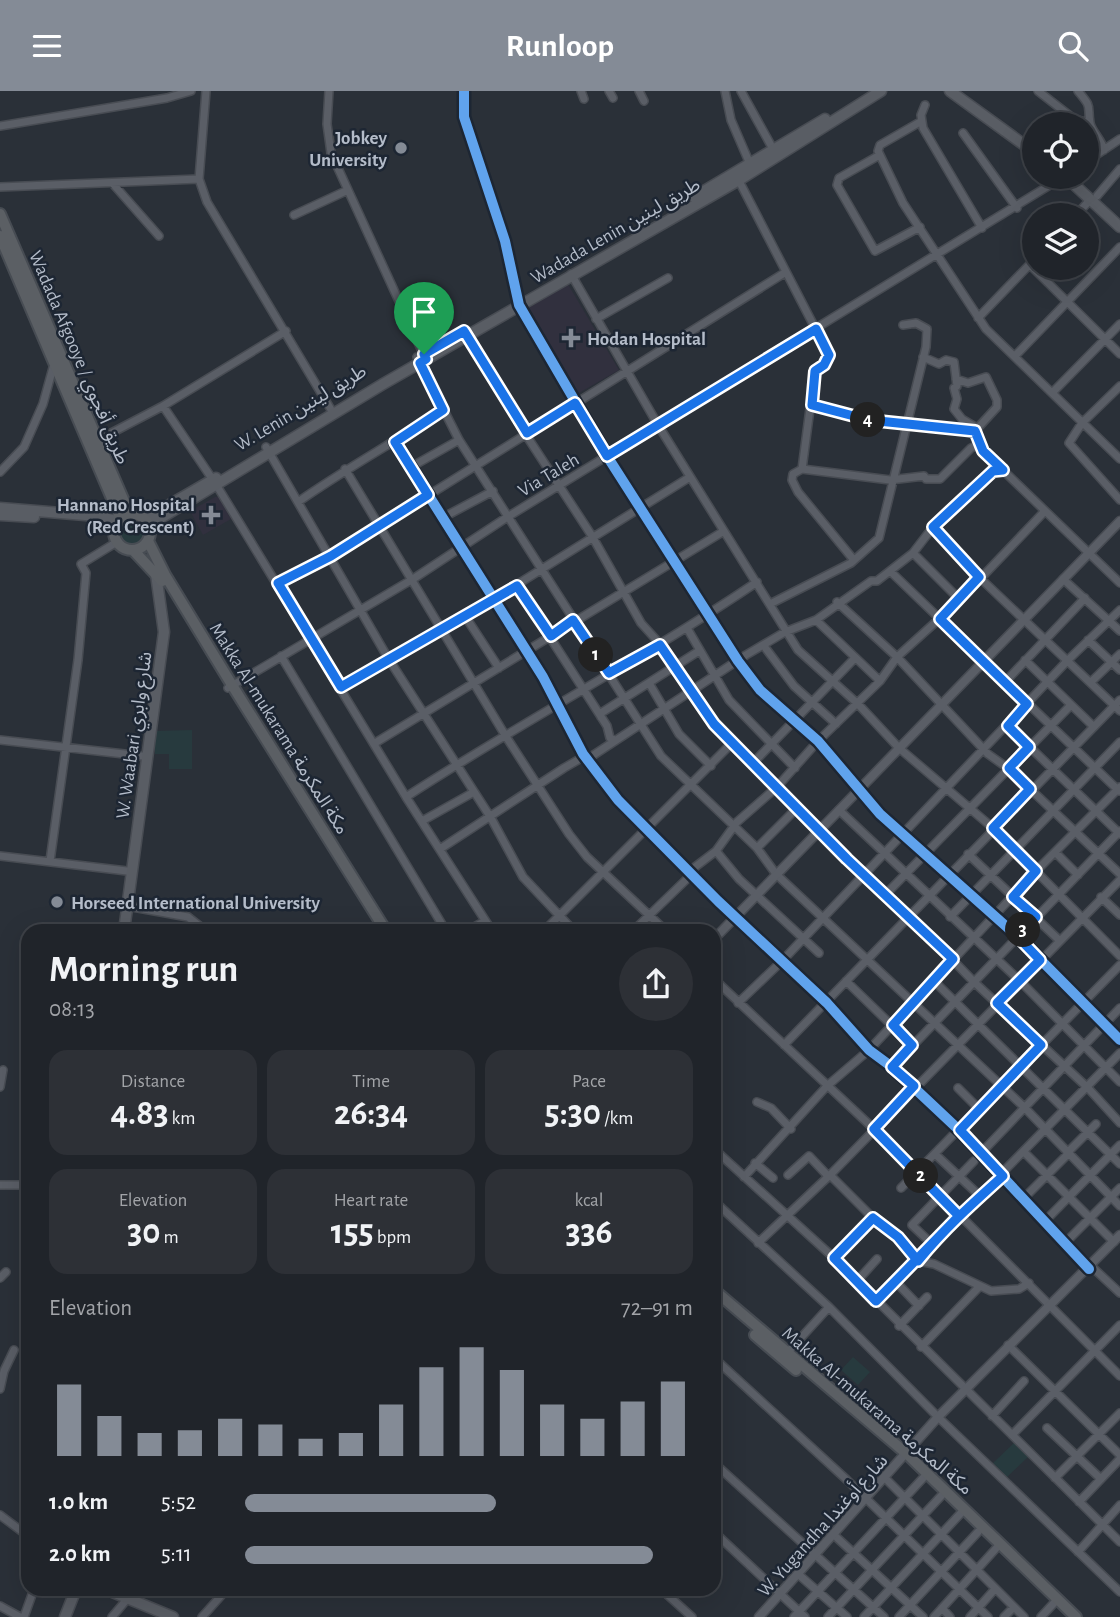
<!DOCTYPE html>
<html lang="en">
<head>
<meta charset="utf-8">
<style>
	:root { --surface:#20242a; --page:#2d3036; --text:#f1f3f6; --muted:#a2a4a8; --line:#3d4147; --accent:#848b96 }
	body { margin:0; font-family:"Alegreya Sans","Noto Sans Arabic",sans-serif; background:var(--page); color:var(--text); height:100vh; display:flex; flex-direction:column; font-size:26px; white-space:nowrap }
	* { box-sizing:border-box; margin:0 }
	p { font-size:23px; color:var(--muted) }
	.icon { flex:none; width:38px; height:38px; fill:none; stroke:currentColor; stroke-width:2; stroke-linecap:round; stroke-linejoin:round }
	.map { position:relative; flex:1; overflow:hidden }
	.side { position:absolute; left:21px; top:833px; width:700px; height:672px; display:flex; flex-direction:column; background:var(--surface); border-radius:21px; box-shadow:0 7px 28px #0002,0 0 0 2px var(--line) }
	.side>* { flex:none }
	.buttons { position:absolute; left:1022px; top:21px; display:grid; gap:14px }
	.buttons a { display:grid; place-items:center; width:77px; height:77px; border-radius:50%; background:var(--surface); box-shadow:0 7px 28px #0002,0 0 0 2px var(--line); font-size:35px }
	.pin { position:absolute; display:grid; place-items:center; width:60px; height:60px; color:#fff; margin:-72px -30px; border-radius:50% 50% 50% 0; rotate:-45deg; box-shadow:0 0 7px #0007 }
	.pin .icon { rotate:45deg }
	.km { position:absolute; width:35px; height:35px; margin:-18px; border-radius:50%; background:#222; color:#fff; font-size:19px; line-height:35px; text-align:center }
	.round { display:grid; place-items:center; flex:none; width:74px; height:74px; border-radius:37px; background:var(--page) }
	.summary { display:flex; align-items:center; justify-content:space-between; height:119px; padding:0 28px }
	h1 { font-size:38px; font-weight:600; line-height:52px }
	.figures { display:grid; grid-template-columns:repeat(3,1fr); gap:10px; height:119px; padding:7px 28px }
	.figures div { display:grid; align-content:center; border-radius:18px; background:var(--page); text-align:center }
	.figures b { font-size:35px; font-weight:600 }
	.figures small { font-size:19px; font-weight:400 }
	.figures p { font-size:19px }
	.chart { height:196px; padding:14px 28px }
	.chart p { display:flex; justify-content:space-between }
	.chart svg { width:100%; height:126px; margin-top:7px; stroke:var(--accent); stroke-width:6 }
	ul { padding:0 28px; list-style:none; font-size:23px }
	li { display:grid; grid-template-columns:112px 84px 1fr; align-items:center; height:52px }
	li i { height:18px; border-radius:9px; background:var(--accent) }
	header { display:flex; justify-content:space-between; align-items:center; height:91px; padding:0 28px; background:var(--accent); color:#fff; font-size:32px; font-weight:600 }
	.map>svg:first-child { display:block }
	.medical { fill:#31303e }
	.green { fill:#273a3e }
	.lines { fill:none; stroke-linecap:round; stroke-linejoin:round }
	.minor-casing { stroke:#484c53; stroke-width:10 }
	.tertiary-casing { stroke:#484c53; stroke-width:11 }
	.secondary-casing { stroke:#484c53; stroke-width:13 }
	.trunk-casing { stroke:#474c53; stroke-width:14 }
	.minor { stroke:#5a5e66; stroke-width:7 }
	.tertiary { stroke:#5a5e66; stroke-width:8 }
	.secondary { stroke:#595d64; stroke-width:10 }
	.trunk { stroke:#5b5f64; stroke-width:10 }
	.cycleway-casing { stroke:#1d2633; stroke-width:15 }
	.cycleway { stroke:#60a3ed; stroke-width:10 }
	.route-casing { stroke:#fff; stroke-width:14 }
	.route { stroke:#1a73e8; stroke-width:9 }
	.poi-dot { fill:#848b96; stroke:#1d2633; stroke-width:2.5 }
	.labels { text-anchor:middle; stroke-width:5; stroke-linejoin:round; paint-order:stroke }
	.poi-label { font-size:19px; font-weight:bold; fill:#b4bcc9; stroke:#1d2633; text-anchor:end }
	.street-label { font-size:19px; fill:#b4bcc9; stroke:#1d2633 }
</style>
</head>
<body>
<header><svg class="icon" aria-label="menu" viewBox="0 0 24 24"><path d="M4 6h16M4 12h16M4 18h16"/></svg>Runloop<svg class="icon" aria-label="search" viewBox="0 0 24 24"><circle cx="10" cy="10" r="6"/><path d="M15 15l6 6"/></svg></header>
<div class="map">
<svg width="1120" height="1526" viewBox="0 0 1120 1526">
	<rect width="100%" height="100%" fill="#2a3038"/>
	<path class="medical" d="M566 190 619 279 577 303 524 216Z
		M215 406H219L231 428 203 444 190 420Z"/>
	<path class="green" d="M119 440a13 13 0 1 1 26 0a13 13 0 1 1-26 0Z
		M192 639V678H169V663H155V640Z
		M853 1266 870 1281 858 1294 841 1279Z
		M1015 1351 1029 1365 1007 1386 993 1372Z"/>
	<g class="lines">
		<g class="minor-casing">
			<path id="minor" d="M206 0 199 88 207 111 333 322
				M329 0 327 33 331 62 426 269
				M464 0V26L505 150 519 214 607 365 738 570 760 599 818 650 880 723 1017 845 1120 949
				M581 0 584 8
				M609 0 613 7
				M639 0 644 10
				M725 0 731 29 750 73
				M741 0 773 58
				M1038 0 1074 28 1090 32
				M1078 0C1093 18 1087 13 1090 32 1092 41 1102 49 1104 59
				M925 14 921 24 923 37 982 137
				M920 31 880 54 878 60 903 112 986 238 1120 368
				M0 35 167 7 191 0
				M963 42 1017 117
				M878 65 839 87 837 94 875 160 920 136
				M1087 70 1120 48
				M737 86 829 264 824 274 815 280 802 378 890 389 924 385 926 388H940L971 357 980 353
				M114 94 159 145
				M0 96 199 88
				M1097 105 1120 78
				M294 124 348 99
				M1076 124 1091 108
				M1030 174 1120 263
				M571 183 658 334 798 559 858 613 899 657 993 737 1120 865
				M978 227 1034 169
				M596 228 668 187
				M464 240 528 347 592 445 641 532 661 554 708 626 818 740 908 823 974 891 1088 997 1120 1032
				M1015 265 1120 156
				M417 266 459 349 661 665 757 757 776 783 1024 1016 1120 1115
				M923 266 939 273 946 269 954 271 957 295 954 297 957 308 954 318 962 328 977 337
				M956 288 968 292 986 286 997 309V316L975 340 983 360 1120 492
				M1120 295 1082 332 1069 352 1120 409
				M1052 302 1120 233
				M812 314 869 329 975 340
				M163 315 217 395 406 706 492 840
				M96 350 163 315 286 240
				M395 351 543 586 583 663 618 709 718 810 827 912 869 959 892 976 959 1039 1089 1178
				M266 356 388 567 491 727 523 786 574 840
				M411 376 459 349
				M345 378 505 644 569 743 587 766 666 840
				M802 378 793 383 792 389 798 401 853 468
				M0 381 24 356 43 313 54 273
				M298 411C345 378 395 351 443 319
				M442 427 493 400
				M933 436 979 486 1120 620
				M913 462 960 509
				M890 480 1119 700
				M1063 488 1120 540
				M278 492 331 465 786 181
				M517 495 607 635 610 647 615 649
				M837 511 897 566 988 663 1009 678 1120 783
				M770 513 851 472 879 447 926 256 927 238 916 232 903 234
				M465 525 499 577
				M816 529 880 590
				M687 537 729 609 795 677
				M1088 549 1120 579
				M764 555 794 595 836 633
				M281 565 446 840
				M1025 569 1093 635
				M1091 591 1120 563
				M649 592 679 643 711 675
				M1004 592 1085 507
				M341 596 492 509 690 386
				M228 597 413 488 509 425 1063 86
				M601 626V622L699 560
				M1008 635 1120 743
				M0 649 142 665
				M375 652 724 440
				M753 672 854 568
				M406 706C521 631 643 568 757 491
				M839 719 1020 890 1120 991
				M422 730 474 701
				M757 757 796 718
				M440 758 564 677 583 666 589 667 746 564 785 541 816 529 871 490H877L913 462 933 436 993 380 1003 379
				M716 760 739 788 819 862
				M1055 761 1078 784
				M968 763 1059 849
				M0 765 127 780
				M50 770 78 569 86 482 81 473 117 451
				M885 804 1071 614
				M1101 806 1120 824
				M127 815 188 826 206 840
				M950 826 1120 651
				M467 840 483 831
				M544 840 732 652
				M633 840 692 783 695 776 716 760 737 731 777 696 818 650 880 590 897 566 960 509 1044 421
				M714 888 874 1038 1120 1285
				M933 889 1120 1073
				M846 890 912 954
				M738 912 782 870 1069 568 1120 519
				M784 954 1120 609
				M892 976 1120 740
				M0 996 3 979
				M958 997 979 1018
				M757 1011 771 1017 791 1038
				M714 1058 834 1167 1120 1451
				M981 1062 1120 917
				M1025 1062 1114 1151
				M1067 1062 1096 1033
				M935 1063 980 1105
				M755 1072 773 1087
				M788 1084 809 1065 828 1085
				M830 1084 873 1127 898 1146 918 1170 934 1173 991 1200 1019 1198 1029 1192
				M744 1086 827 995 869 959 1036 780 1120 696
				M0 1094H28
				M901 1097 1120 874
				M1024 1107 1068 1063
				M714 1110 829 1216 938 1326 1120 1501
				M1045 1130 1120 1054
				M758 1152 830 1084 1120 789
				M1065 1152 1120 1097
				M932 1153 912 1134 974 1070
				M834 1167 873 1127
				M1091 1175 1120 1202
				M0 1187 6 1181
				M857 1190 877 1168
				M896 1191 919 1215
				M876 1210 1120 962
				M899 1235 927 1206
				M1008 1254 1120 1364
				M921 1256 978 1197
				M787 1262 829 1216
				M714 1267 847 1389 988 1526
				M0 1298 4 1280 14 1259
				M992 1325 1024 1290
				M1047 1337 1101 1388
				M1012 1344 1120 1234
				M714 1372 884 1526
				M885 1387 1024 1526
				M1055 1387 1120 1322
				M1079 1411 1120 1368
				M0 1424 28 1445
				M714 1441 805 1526
				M834 1444 923 1526
				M1078 1461 1120 1414
				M798 1483 847 1526
				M661 1498 692 1526
				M0 1515 20 1526
				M942 1517 950 1526
				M24 1526 34 1498
				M112 1526 128 1507
				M202 1526 227 1498
				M794 1526 924 1386
				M828 1526 942 1404
				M864 1526 961 1422
				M899 1526 978 1441
				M934 1526 1000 1453
				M970 1526 995 1498
				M1004 1526 1014 1516
				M1041 1526 1054 1512"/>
		</g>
		<g class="tertiary-casing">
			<path id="tertiary" d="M714 848 1120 430
				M759 1526 938 1326 1120 1144"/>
		</g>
		<g class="secondary-casing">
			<path id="secondary" d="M950 0 1034 61
				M1066 86 1120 136
				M694 106 825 28
				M0 417 97 425 117 430
				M0 424 34 426
				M145 428 216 387
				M149 434 383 293 739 89 881 0
				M124 840 164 541 156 483
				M105 1498 173 1526
				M65 1526 76 1498"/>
		</g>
		<g class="trunk-casing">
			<path id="trunk" d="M0 123 129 422
				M0 145 120 426
				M114 441a18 18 0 1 1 36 0a18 18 0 1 1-36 0Z
				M148 450 165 484 232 594 386 840
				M133 459 162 490
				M714 1199 907 1363 1076 1526
				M755 1244 796 1279"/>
		</g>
		<use href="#minor" class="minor"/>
		<use href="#tertiary" class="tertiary"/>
		<use href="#secondary" class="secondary"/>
		<use href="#trunk" class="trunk"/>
		<g class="cycleway-casing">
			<path id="cycleway" d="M464 0V26L505 150 519 214 607 365 738 570 760 599 818 650 880 723 1017 845 1120 949
				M395 351 543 586 583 663 618 709 718 810 827 912 869 959 892 976 959 1039 1089 1178"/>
		</g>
		<use href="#cycleway" class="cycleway"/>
	</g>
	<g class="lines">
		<g class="route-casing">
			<path id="route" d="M424 263 426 268 420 272 443 319 395 351 428 404 331 465 278 492 341 596 517 495 551 545 573 529 609 582 660 554 714 633 847 768 953 868 893 934 912 954 892 976 914 995 874 1038 959 1125 876 1210 834 1167 873 1127 898 1146 918 1170C944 1138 973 1112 1003 1085L960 1039 1041 954 997 912 1040 869 1017 845 1036 826 1013 806 1036 780 993 737 1030 698 1009 677 1029 656 1008 635 1027 613 940 528 979 486 933 436 993 380 1003 379 983 360 975 340 869 329 812 314 815 280 824 274 829 264 816 238 607 365 575 312 527 342 464 240 424 263"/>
		</g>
		<use href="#route" class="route"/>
	</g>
	<g class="poi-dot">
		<circle cx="401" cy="57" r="7"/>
		<path d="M567.5 236.5h7v7h7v7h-7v7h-7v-7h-7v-7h7z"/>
		<path d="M207.5 413.5h7v7h7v7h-7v7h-7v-7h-7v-7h7z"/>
		<circle cx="57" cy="811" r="7"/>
	</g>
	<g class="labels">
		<g class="poi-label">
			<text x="387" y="53">Jobkey<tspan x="387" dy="22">University</tspan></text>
			<text x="587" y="254" text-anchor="start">Hodan Hospital</text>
			<text x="195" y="420">Hannano Hospital<tspan x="195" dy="22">(Red Crescent)</tspan></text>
			<text x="71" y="818" text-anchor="start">Horseed International University</text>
		</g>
		<g class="street-label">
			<text transform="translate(615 139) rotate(-30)" y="7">Wadada Lenin طريق لينين</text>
			<text transform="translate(80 266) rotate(67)" y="7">Wadada Afgooye / طريق أفجوي</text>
			<text transform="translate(300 316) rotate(-31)" y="7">W. Lenin طريق لينين</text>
			<text transform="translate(548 383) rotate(-31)" y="7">Via Taleh</text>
			<text transform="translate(280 637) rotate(58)" y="7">Makka Al-mukarama مكة المكرمة</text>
			<text transform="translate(133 644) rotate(-82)" y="7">W. Waabari شارع وابري</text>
			<text transform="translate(878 1319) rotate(41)" y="7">Makka Al-mukarama مكة المكرمة</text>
			<text transform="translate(822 1434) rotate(-48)" y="7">W. Yugandha شارع أوغندا</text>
		</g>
	</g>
</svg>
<div class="buttons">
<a><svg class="icon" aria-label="locate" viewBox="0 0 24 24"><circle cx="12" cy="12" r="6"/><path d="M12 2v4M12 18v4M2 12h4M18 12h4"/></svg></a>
<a><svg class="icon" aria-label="layers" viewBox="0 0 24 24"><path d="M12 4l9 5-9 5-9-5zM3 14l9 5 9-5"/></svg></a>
</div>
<div class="pin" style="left:424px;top:263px;background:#1e9e55"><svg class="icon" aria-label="arrive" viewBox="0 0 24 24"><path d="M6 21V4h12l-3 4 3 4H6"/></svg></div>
<b class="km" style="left:596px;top:564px">1</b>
<b class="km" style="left:921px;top:1085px">2</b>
<b class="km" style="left:1023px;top:839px">3</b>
<b class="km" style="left:868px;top:329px">4</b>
<section class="side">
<div class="summary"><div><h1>Morning run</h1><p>08:13</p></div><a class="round"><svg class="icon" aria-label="share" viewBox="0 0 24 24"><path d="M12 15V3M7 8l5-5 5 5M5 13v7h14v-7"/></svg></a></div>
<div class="figures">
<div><p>Distance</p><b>4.83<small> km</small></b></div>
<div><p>Time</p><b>26:34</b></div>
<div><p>Pace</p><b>5:30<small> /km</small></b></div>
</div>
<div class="figures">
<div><p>Elevation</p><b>30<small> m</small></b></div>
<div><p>Heart rate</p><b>155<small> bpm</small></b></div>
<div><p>kcal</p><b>336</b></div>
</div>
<div class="chart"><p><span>Elevation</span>72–91 m</p>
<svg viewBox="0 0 160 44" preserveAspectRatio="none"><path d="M5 44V19M15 44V30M25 44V36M35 44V35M45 44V31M55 44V33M65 44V38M75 44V36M85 44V26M95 44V13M105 44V6M115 44V14M125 44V26M135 44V31M145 44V25M155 44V18"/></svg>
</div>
<ul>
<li><b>1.0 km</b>5:52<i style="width:56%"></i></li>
<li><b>2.0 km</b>5:11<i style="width:91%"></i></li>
</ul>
</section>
</div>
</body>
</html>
